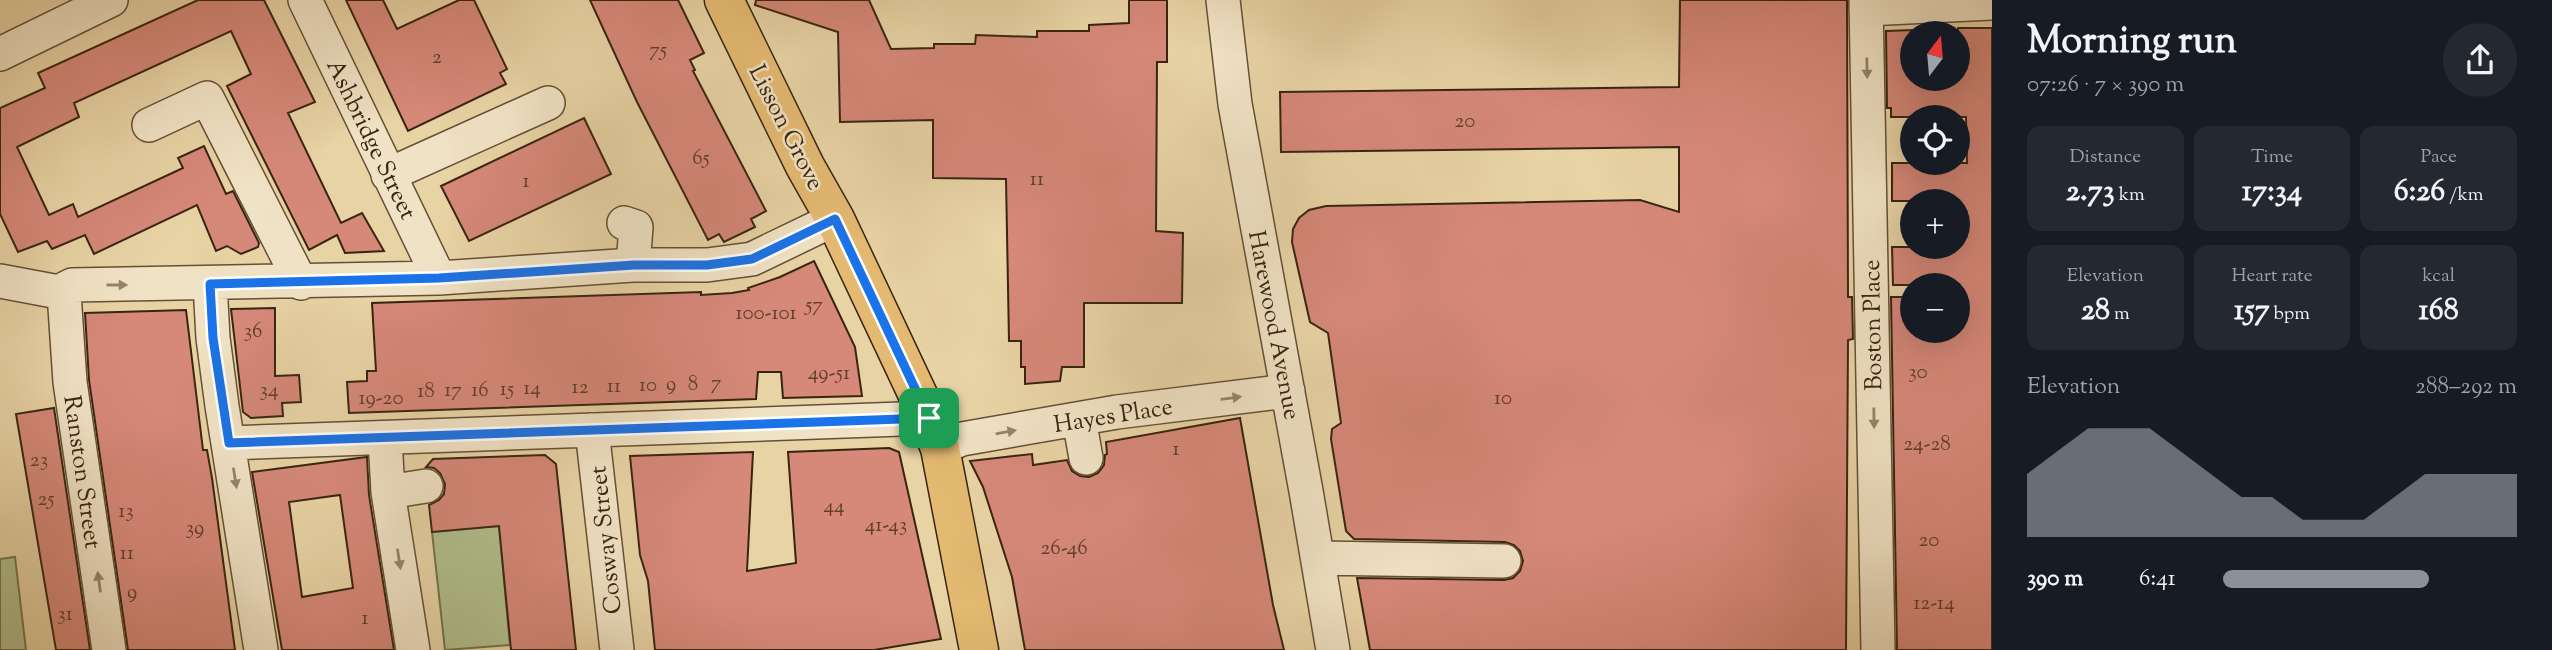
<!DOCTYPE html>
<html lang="en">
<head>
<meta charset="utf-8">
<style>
	:root { --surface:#171b24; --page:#242831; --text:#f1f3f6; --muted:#9ea1a6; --accent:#8c9099 }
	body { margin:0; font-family:"Sorts Mill Goudy",serif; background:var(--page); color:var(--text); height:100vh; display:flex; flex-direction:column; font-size:26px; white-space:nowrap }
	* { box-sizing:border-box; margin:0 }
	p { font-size:23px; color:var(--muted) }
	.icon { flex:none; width:38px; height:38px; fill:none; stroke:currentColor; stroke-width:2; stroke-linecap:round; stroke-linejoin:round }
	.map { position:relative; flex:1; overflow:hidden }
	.details { display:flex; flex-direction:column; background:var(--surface); width:560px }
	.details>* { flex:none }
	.needle { width:46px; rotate:16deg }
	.buttons { position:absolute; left:1900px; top:21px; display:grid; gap:14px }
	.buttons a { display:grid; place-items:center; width:70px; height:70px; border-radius:50%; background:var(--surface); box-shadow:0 7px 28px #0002; font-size:35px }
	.pin { position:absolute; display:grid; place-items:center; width:60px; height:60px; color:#fff; margin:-30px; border-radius:14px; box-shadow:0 4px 10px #0006 }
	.round { display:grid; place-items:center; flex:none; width:74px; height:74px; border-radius:37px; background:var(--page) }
	.summary { display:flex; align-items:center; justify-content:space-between; height:119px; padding:0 35px }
	h1 { font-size:38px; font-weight:700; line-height:52px }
	.figures { display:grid; grid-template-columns:repeat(3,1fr); gap:10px; height:119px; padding:7px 35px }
	.figures div { display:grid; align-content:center; border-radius:14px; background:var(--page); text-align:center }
	.figures b { font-size:30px; font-weight:700 }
	.figures small { font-size:19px; font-weight:400 }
	.figures p { font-size:19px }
	.chart { height:196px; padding:14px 35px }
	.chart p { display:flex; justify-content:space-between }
	.chart svg { width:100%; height:126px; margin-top:7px; fill:var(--accent); opacity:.7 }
	ul { padding:0 35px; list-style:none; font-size:23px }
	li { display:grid; grid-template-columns:112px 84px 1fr; align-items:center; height:52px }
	li i { height:18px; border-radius:9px; background:var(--accent) }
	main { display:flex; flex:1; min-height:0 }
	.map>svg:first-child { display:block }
	.green { fill:#b0be8b; stroke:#74724e; stroke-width:2 }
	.building { fill:#d68879; stroke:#382511; stroke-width:2; fill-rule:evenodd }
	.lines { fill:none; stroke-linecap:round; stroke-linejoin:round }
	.minor-casing { stroke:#645036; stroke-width:36 }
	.major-casing { stroke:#382511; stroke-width:41 }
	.minor { stroke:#f0e2c4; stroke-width:33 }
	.major { stroke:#e4ba72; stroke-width:38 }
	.oneway { fill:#94846a }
	.route-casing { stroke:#fff; stroke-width:14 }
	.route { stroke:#1a73e8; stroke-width:9 }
	.labels { text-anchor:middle; stroke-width:5; stroke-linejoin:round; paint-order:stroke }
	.number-label { font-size:21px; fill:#603e2b }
	.street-label { font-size:24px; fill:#382511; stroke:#f0e2c4 }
</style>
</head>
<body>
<main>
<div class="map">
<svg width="1992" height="650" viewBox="0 0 1992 650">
	<rect width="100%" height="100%" fill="#e8d3a5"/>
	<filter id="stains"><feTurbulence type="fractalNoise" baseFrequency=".00286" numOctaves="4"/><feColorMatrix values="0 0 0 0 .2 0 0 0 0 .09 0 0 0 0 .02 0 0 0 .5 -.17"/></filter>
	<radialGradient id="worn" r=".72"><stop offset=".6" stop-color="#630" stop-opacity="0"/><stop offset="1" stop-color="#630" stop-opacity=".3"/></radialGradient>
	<path class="green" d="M499 526 510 645 445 650 432 532Z
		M15 557 26 650H0V559Z"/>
	<path class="building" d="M198 0H264L315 102 288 113 341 223 362 213 384 251 345 253 337 235 309 250 227 86 251 74 231 31 74 103 79 117 17 147 49 215 73 204 78 217 183 168 178 158 204 146 226 194 233 191 259 243 258 247 241 254 227 246 216 251 197 205 94 254 85 235 52 249 47 241 18 252 0 214V108L45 88 38 73Z
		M346 0H383L397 29 459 0H474L507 69 500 73 506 84 408 131Z
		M590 0H678L704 53 690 60 695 70 693 71 766 211 751 219 755 227 724 242 719 234 708 240 637 102Z
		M756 0H869L891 49 934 48V44H975L976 35 1037 37V31H1089V25L1129 23V0H1167V62H1157L1156 231 1183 233 1182 303H1084V367H1062L1060 381 1025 384V367H1021V341H1009L1006 179 933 178V120L840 122 838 32 755 5Z
		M1680 0H1847L1848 297H1852L1853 339 1848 340 1846 650H1370L1357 578 1504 580 1513 578 1520 571 1523 561 1520 551 1514 545 1505 542 1354 539 1346 531 1331 439 1332 429 1341 423 1328 333 1310 322 1292 242 1293 229 1299 218 1309 210 1326 206 1640 200 1679 212V147L1281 152 1280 92 1679 87Z
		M1958 28H1992V650H1897L1891 297H1913V331H1958V285H1893L1892 247H1958V201H1892V163H1967L1966 117H1891V108H1887L1886 31 1913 30V79H1958Z
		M584 118 611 174 469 241 441 186Z
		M814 261 855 347 862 396 783 398 781 372H758L756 399 349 413 347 382 367 381V371H376L372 303 701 292V295L732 293 749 290 748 288 780 277Z
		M275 308V376L299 375 301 402 282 403 283 416 251 418 243 412 231 309Z
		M186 310 203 450H207L212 478 235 650H128L89 380 85 313Z
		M54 408 90 650H56L16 414Z
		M1240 418 1273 605 1284 650H1025L1012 577 983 487 970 461 1032 454 1033 465 1067 460 1072 471 1080 476 1089 477 1098 473 1104 465 1105 455 1107 454 1106 442Z
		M889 448 899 452 941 639 874 650H655L648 581 640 555 630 456 753 452 747 571 796 563 788 452Z
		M545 455 556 464 576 650H511L499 526 432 532 429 505 439 500 444 494 445 484 440 473 434 468 426 467 433 459Z
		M367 457 369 495 394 650H282L252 472ZM340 495 353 588 302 597 289 502Z"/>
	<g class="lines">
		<g class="minor-casing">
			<path id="minor" d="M305 0 439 278
				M1223 0 1235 104 1306 491 1333 650
				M1866 0 1878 650
				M1866 9 1992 3
				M0 54 111 0
				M149 125 207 98 301 283
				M388 175 548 103
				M624 223 636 227 633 265
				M0 281 64 293
				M210 284 213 338 222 406 261 650
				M64 293 66 288 72 285 439 278 633 265H707L752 259 835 219
				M64 293 70 382 109 650
				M1079 419 1086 458
				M592 430 617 650
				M385 438 388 492 413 650
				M229 443 929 418
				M940 448 962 439 1117 412 1288 391
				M388 492 426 486
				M1318 558 1504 561"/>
		</g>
		<g class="major-casing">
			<path id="major" d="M724 0 805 166 835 219 926 412 940 448 979 650"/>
		</g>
		<use href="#minor" class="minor"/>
		<use href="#major" class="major"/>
	</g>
	<defs><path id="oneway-solid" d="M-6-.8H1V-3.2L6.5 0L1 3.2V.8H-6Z" transform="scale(1.75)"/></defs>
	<g class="oneway">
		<use href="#oneway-solid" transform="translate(1867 68) rotate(89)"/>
		<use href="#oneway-solid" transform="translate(117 285)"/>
		<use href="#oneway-solid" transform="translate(1231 398) rotate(-7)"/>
		<use href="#oneway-solid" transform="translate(1874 418) rotate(89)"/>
		<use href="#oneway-solid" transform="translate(1006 432) rotate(-10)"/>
		<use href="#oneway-solid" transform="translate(235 478) rotate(81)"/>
		<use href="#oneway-solid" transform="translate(399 559) rotate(81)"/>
		<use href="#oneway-solid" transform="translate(99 582) rotate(-98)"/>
	</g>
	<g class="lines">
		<g class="route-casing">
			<path id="route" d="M835 219 929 418 229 443 213 338 210 284 439 278 634 265H707L752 259Z"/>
		</g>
		<use href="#route" class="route"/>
	</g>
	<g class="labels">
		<g class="number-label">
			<text x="658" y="56">75</text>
			<text x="437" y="63">2</text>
			<text x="1465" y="127">20</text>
			<text x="701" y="164">65</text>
			<text x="1037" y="185">11</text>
			<text x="526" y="187">1</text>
			<text x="814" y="311">57</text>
			<text x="766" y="319">100-101</text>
			<text x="253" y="337">36</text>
			<text x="1918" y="378">30</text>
			<text x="829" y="379">49-51</text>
			<text x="716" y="389">7</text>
			<text x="671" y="390">9</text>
			<text x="693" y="390">8</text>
			<text x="648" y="391">10</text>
			<text x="614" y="392">11</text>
			<text x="580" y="393">12</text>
			<text x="532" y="394">14</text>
			<text x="507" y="395">15</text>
			<text x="269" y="396">34</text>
			<text x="453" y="396">17</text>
			<text x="480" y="396">16</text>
			<text x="426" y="397">18</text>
			<text x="381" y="404">19-20</text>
			<text x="1503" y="404">10</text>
			<text x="1927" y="450">24-28</text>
			<text x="1176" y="455">1</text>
			<text x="39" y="466">23</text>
			<text x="46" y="505">25</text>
			<text x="834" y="512">44</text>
			<text x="126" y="517">13</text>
			<text x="886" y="531">41-43</text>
			<text x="195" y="534">39</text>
			<text x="1929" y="546">20</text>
			<text x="1064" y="554">26-46</text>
			<text x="127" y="559">11</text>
			<text x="132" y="598">9</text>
			<text x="1934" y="609">12-14</text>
			<text x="65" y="620">31</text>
			<text x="365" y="624">1</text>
		</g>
		<g class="street-label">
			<text transform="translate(787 127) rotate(63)" y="8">Lisson Grove</text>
			<text transform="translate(372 139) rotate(64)" y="8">Ashbridge Street</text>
			<text transform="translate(1275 325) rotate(79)" y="8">Harewood Avenue</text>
			<text transform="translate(1872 325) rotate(-91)" y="8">Boston Place</text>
			<text transform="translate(1113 415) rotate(-9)" y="8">Hayes Place</text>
			<text transform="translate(83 472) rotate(82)" y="8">Ranston Street</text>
			<text transform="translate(605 540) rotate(-96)" y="8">Cosway Street</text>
		</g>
	</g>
	<rect width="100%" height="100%" filter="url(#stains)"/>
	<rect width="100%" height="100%" fill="url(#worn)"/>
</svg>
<div class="buttons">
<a><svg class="needle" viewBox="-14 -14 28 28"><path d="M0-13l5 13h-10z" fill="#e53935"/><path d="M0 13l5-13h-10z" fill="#9ea1a6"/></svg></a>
<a><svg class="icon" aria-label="locate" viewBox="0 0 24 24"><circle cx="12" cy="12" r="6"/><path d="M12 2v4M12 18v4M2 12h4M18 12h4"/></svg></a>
<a>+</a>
<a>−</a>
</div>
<div class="pin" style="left:929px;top:418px;background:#1e9e55"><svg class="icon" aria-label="arrive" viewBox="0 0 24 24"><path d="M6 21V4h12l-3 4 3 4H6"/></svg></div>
</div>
<section class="details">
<div class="summary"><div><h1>Morning run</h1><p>07:26 · 7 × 390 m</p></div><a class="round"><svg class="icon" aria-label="share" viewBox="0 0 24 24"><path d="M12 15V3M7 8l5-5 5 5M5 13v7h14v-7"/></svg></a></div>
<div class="figures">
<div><p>Distance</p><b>2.73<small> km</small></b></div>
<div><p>Time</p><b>17:34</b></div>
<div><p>Pace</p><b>6:26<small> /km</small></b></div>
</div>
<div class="figures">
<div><p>Elevation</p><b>28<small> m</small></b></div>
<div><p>Heart rate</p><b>157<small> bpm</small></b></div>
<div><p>kcal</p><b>168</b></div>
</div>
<div class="chart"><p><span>Elevation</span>288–292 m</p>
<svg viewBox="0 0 160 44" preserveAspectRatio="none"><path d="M0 44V22L10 14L20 6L30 6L40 6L50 14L60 22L70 30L80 30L90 38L100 38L110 38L120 30L130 22L140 22L150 22L160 22V44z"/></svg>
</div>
<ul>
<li><b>390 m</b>6:41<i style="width:70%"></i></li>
</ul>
</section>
</main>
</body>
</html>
